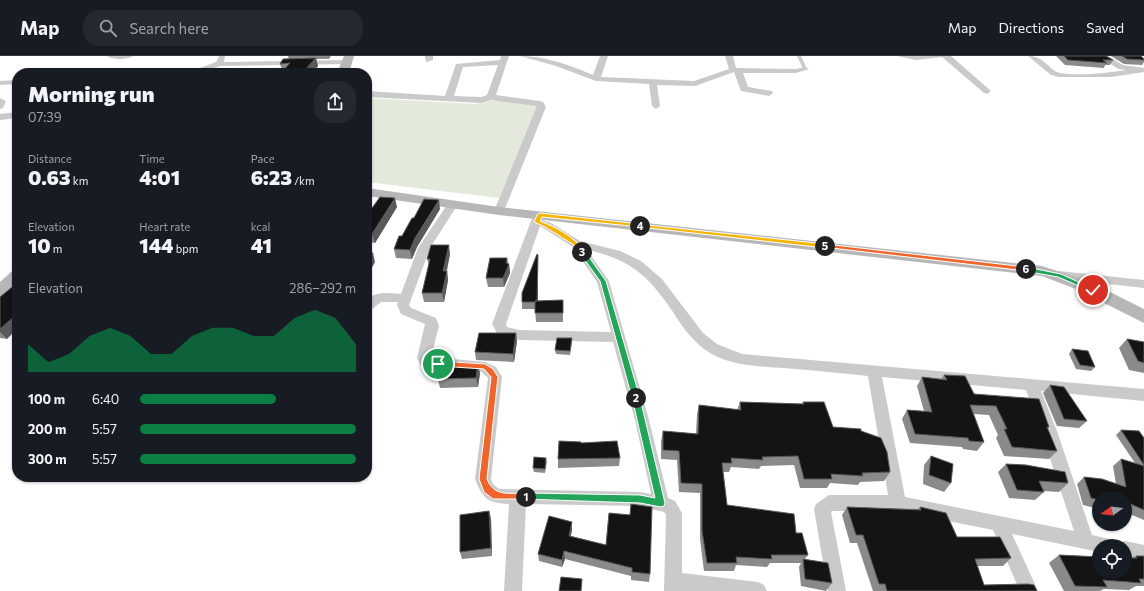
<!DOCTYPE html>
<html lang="en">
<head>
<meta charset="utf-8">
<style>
	:root { --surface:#171b24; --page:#242831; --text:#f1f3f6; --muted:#9ea1a6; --line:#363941; --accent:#0b8043 }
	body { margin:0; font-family:Commissioner,sans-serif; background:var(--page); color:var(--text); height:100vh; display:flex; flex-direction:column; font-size:15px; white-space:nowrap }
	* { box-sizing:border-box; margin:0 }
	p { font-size:13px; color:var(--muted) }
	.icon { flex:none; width:22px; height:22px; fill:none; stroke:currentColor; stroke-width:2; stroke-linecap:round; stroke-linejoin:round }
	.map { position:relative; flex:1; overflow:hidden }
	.sheet { position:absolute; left:12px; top:12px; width:360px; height:414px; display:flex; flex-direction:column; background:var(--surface); border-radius:16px; box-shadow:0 1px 3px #0004 }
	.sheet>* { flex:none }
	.needle { width:26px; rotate:255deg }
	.tools { position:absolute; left:1092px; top:435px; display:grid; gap:8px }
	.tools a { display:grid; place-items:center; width:40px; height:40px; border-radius:50%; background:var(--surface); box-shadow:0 1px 3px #0004; font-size:20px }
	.pin { position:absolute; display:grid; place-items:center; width:34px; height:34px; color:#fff; margin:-17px; border:2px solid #fff; border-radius:50%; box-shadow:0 1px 4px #0007 }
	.km { position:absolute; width:20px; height:20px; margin:-10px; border-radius:50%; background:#222; color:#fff; font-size:11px; line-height:20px; text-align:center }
	.round { display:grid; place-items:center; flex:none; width:42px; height:42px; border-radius:16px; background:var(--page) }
	.head { display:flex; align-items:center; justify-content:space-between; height:68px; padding:0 16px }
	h1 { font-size:22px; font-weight:800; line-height:30px }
	.stats { display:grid; grid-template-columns:repeat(3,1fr); gap:6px; height:68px; padding:4px 16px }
	.stats div { display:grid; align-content:center }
	.stats b { font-size:20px; font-weight:800 }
	.stats small { font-size:11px; font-weight:400 }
	.stats p { font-size:11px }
	.chart { height:112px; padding:8px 16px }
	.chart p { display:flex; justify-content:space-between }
	.chart svg { width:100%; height:72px; margin-top:4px; fill:var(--accent); opacity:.7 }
	ul { padding:0 16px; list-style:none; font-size:13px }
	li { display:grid; grid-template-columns:64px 48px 1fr; align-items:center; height:30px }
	li i { height:10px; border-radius:5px; background:var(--accent) }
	header { display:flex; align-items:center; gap:24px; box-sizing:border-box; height:56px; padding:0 20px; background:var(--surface); border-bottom:1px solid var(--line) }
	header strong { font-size:19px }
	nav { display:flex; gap:22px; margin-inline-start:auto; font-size:14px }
	.search { width:280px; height:36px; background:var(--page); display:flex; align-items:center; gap:10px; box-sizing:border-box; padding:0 14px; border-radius:16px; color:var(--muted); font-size:15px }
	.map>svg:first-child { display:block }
	.green { fill:#e3e9db }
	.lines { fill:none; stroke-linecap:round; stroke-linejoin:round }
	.lane { fill:#cacaca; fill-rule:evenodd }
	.street { fill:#cacaca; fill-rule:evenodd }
	.secondary { fill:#b7b7b7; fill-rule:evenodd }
	.wall { fill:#8a8a8a }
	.shaded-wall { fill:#5a5a5a }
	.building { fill:#141414; stroke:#5a5a5a }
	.split-1 { fill:#f0652b; stroke:#fff }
	.split-2 { fill:#22a559; stroke:#fff }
	.split-3 { fill:#22a559; stroke:#fff }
	.split-4 { fill:#f5b400; stroke:#fff }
	.split-5 { fill:#f5b400; stroke:#fff }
	.split-6 { fill:#f0652b; stroke:#fff }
	.split-7 { fill:#22a559; stroke:#fff }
</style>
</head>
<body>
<header>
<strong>Map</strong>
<div class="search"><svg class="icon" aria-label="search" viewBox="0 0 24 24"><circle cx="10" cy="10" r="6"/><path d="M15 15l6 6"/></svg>Search here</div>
<nav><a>Map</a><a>Directions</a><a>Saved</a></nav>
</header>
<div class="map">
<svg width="1144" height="535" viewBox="0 0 1144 535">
	<rect width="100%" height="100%" fill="#fff"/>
	<path class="green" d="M367 42 476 48 498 43 539 47 499 142 367 126Z"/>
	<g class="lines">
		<path class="lane" d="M797 0H801L807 13 806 14 803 13Z"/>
		<path class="street" d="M107 0H133C128 4 112 4 107 0Z
			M219 0H225L224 6 347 4 351 6 347 8 220 10 199 17H187L216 6Z
			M425 0H433V4L426 6Z
			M501 0H509L496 39 540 45 543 46 546 51 504 155 499 158 494 155 537 50 491 44 481 47 367 41V35L445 40 456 8 500 4ZM498 9 487 39 481 41 454 40 463 11Z
			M520 0C546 0 569 9 593 19L600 0H608L601 21 694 25 729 13 725 0H733L736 12 796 13 805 11 809 13 796 17H743L748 31 772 35 773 37 769 40 741 35 734 16 695 30 657 29 660 50 656 53 652 50 649 28 596 25 556 10Z
			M897 0H951L991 35 987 38 984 37 942 1 916 4Z
			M1028 0C1045 0 1048 14 1060 17 1077 20 1109 17 1126 14L1118 13 1099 0H1108L1123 9 1144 12V16L1111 21H1059L1051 19Z
			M17 24V28L0 29V25Z
			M0 42 6 45 3 52 0 53Z
			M17 56V62L0 64V58Z
			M453 145 458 148 430 192 409 249 411 252 436 262 439 270 431 301 485 306 496 311 502 321 491 423 493 428 499 433 640 436 651 438 635 364 613 286 519 284 497 277 492 268 531 165 536 157 540 156 545 159 542 164 551 167 580 185 620 195 641 205 662 223 703 277 717 288 742 298 1144 333V345L1041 335 1057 375 1092 479 1114 484 1117 490H1099V496L1012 478 1038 535H1020L993 474 898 455H832L831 456 846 535H828L814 453 816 448 829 439H888L868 320C843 317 819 315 795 313 765 310 729 312 704 293 691 283 681 269 673 256 649 220 630 203 587 194L609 225 649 364 668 442 675 445 682 457V517L758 526 764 529 767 535H664L666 459 664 456 640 450 526 448 522 535H504L509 448C488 447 483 443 475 423L488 322 482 316 421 310 417 302 425 268 401 258 397 249 398 246H381L371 254 367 255V243C377 235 389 237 401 238L418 192 449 146ZM540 170 573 191 597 226 611 276 519 274 507 271 506 268ZM882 321 1026 334 1041 375 1074 475 905 441Z
			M1059 215 1144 224V232L1055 222 1053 219 1055 216Z
			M1125 485 1144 489V505L1125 501V490H1118L1119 487Z"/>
		<path class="secondary" d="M344 0H354L349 17H337Z
			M367 132 499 151 1042 210 1088 225 1144 253V267L1076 233 1042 220 499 159 367 140Z
			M17 214V229L6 239 0 241V226L11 216Z"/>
	</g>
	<path class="wall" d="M288 0H331L329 3H316L318 10 312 17H282L283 16 280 8 289 3Z
		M1056 0H1106L1113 4 1110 9H1105L1104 12 1065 9Z
		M1111 0H1141L1144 3V6L1142 9 1124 8Z
		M397 151 375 187 367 186V159Z
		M440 153 417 191 412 203 396 202 394 193 402 180 414 162Z
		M450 198 447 215 448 224 444 246H424L422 237 429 209 427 203Z
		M507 202 508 207 509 208 510 217 504 231H488L486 222Z
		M538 206V245L563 244V266H536L535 253H522V246Z
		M0 241 7 283 0 282Z
		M516 277 517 285 514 306 476 304 475 296Z
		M1127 283 1144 286V317L1129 314 1119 292Z
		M572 287 570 299 556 298 555 294Z
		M1072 293 1095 311 1091 315 1076 313 1069 298Z
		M480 317 478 331 440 332 438 323Z
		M944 319 974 338 1049 371 1047 373 1057 395 1049 403 1004 400 996 382 998 379 989 359 974 358 984 386 977 395 963 393 962 391 910 387 902 363 907 354 924 355 917 330 922 321 941 323Z
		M1050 329 1087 365 1079 372 1057 370 1043 337Z
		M740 346 802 348 803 346 833 371 861 375 890 416 884 425 860 426 858 429 830 427 827 432H800L794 409 761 410 759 413 731 411 729 416H723L727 449 796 477 808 499 805 503 832 527 826 535 801 530 799 511 801 507H770L767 511 736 509 734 515H704L700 483V437L679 436 677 404 661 403V385L663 375 696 378 697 358 699 349 737 354Z
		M1121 374 1144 382V464L1125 456V442H1099V453L1083 449 1077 428 1084 421 1116 428 1113 410 1121 403 1135 407 1116 379Z
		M581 387 620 402 619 410 558 412V403Z
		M931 400 951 427 944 436 923 428 924 409Z
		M546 402 547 406 545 417 534 416 533 412Z
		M1006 408 1068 427 1059 436 1043 435 1044 436 1035 444 1009 442 998 416Z
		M631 448 650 518 649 526 631 524V520L565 503 562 511 539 505 538 498 572 474 571 480 606 489 630 459Z
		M847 451 918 453 920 451 957 481 1011 502 1003 510H977L984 529 1037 535H873L857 487H850L842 459Z
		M489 455 491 463 492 500 462 503 460 496Z
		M1059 499 1132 502 1136 500H1144V530H1136L1129 534 1104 533 1100 535H1064L1049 507Z"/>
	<path class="shaded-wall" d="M316 2 318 10 312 17H302Z
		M395 142 397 151 375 187 372 178Z
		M439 144 440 153 417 191 412 203 410 194 415 182Z
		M449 189 450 198 446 217 447 215 448 224 444 246 442 237 443 215Z
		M373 197 375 206 368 219 367 216V207Z
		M538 199V253L537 246Z
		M507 202 508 210 509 208 510 217 504 231 503 222Z
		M17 254V273L7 283 0 276V273Z
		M516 277 517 285 514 306 513 298Z
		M478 308 480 317 478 331 476 322Z
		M489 455 491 463 492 500 491 492Z
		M572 466V474L569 487V480Z
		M564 495 565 503 562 511V504Z"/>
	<path class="building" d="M1064 0H1106L1113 4H1103L1107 7 1068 4Z
		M1122 0H1141L1144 3V4L1127 3Z
		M316 2 302 17H281L290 7 280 8 283 3Z
		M380 141 395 142 372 178 367 177V159Z
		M424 143 439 144 415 182 410 194 394 193 399 180H402L412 162H414Z
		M431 189H449L443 215H447L442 237H422L430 203H427Z
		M367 197H373L367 207Z
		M537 198 538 199 537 245H535V246H522V237Z
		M490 202H507L506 207 509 208 503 222H486Z
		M17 227V254L13 258 16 259 0 273V241Z
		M563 244V257H535V245Z
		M479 277H516L513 298 475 296Z
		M557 282H572L570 295 555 294Z
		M1127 283 1144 286V307L1138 305Z
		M1072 293 1088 295 1095 311 1080 309Z
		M441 305 478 308 476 322 438 323Z
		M944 319 965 320 974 338 1039 343 1049 371H1047L1057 395 1012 391 1004 373H1007L996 350 970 349 984 386 969 385 968 382 915 378 907 354 932 356 922 321 947 324Z
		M1050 329 1064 331 1087 365 1064 363Z
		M740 346 804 348 803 346H824L833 371 861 373V375L881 382 887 396 890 416 862 417 863 420 831 418 832 423H804L798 400 762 401 763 404 731 402 732 407H722L727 449 794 458 796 477H802L808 499H771L772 503 736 501 737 507H707L702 475V428L681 427 679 395 663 394V375L698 378 699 349 741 354Z
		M1121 374 1139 375 1144 382V409Z
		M559 385 581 386V387L617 385 620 402 558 403Z
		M931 400 953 408 951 427 929 419Z
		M534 401 546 402 545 413 533 412Z
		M1121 403 1144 410V454L1126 446 1127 451 1125 450V442H1099V444L1091 442 1084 421 1102 423 1126 431Z
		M1006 408 1026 409 1065 416 1068 427 1039 425 1044 436 1017 434Z
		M631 448 652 451 650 518 632 516V512L564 495 562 504 538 498 549 460 572 466 569 480 606 489 609 457 630 459Z
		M847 451 921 454 920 451 946 457 957 481H1000L1011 502 975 503 984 529 1028 528 1034 529 1037 535H887L885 528H879L863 479H856Z
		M489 455 491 492 460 496V459Z
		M1059 499 1099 501V516H1125V502H1137L1136 500H1144V523H1139L1141 527 1103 524 1107 531 1075 530Z
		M803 503 828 507 832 527 805 523Z
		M561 521 582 523 581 535H559Z"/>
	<path class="split-1" d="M438 305 485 308 493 313 498 321 487 423C494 441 509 437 526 437L529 438V443H493L484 436 479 423 491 321 484 313 438 310 435 308Z"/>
	<path class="split-2" d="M634 339H636L640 342 665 447 664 450 661 451 640 447 523 443V438L526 437 640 439 655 442 632 342Z"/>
	<path class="split-3" d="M580 194H584L606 225 640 342 639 344H636L632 342 600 225 579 196Z"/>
	<path class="split-4" d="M540 157 640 168 642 170 640 171 542 161 540 165C556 171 575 181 585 196L582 198 574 189 545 171 534 166 537 159Z"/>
	<path class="split-5" d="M638 168 825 188 828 190 825 192 640 171Z"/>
	<path class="split-6" d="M825 188 1026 211 1029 213 1026 215 823 191V189Z"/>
	<path class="split-7" d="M1026 211 1061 218 1096 234 1093 236 1058 221 1024 215 1023 213Z"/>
</svg>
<div class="tools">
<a><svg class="needle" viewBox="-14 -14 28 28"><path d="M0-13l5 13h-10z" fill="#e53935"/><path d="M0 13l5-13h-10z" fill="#9ea1a6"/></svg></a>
<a><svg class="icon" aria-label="locate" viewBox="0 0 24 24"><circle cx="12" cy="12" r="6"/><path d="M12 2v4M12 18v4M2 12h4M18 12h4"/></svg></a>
</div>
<div class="pin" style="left:438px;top:308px;background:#1e9e55"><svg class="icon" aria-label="arrive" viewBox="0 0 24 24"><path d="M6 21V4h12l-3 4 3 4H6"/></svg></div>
<div class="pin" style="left:1093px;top:234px;background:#d93025"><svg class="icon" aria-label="check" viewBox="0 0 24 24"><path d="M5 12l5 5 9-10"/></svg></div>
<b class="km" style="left:526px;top:441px">1</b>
<b class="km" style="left:636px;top:342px">2</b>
<b class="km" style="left:582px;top:196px">3</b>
<b class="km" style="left:640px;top:170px">4</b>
<b class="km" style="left:825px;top:190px">5</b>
<b class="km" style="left:1026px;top:213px">6</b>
<section class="sheet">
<div class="head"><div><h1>Morning run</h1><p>07:39</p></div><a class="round"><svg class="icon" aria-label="share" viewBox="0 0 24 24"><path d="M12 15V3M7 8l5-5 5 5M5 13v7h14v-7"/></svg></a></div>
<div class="stats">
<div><p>Distance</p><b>0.63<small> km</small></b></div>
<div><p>Time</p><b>4:01</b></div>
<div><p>Pace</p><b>6:23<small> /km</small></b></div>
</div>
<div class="stats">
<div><p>Elevation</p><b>10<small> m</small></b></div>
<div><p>Heart rate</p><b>144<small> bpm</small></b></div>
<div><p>kcal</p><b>41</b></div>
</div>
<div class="chart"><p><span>Elevation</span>286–292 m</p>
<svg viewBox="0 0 160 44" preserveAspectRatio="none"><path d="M0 44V27L10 38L20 33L30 22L40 17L50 22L60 33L70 33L80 22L90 17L100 17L110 22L120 22L130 11L140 6L150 11L160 27V44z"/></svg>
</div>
<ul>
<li><b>100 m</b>6:40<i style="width:63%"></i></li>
<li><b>200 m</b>5:57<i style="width:100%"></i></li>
<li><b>300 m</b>5:57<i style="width:100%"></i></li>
</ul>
</section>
</div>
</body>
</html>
